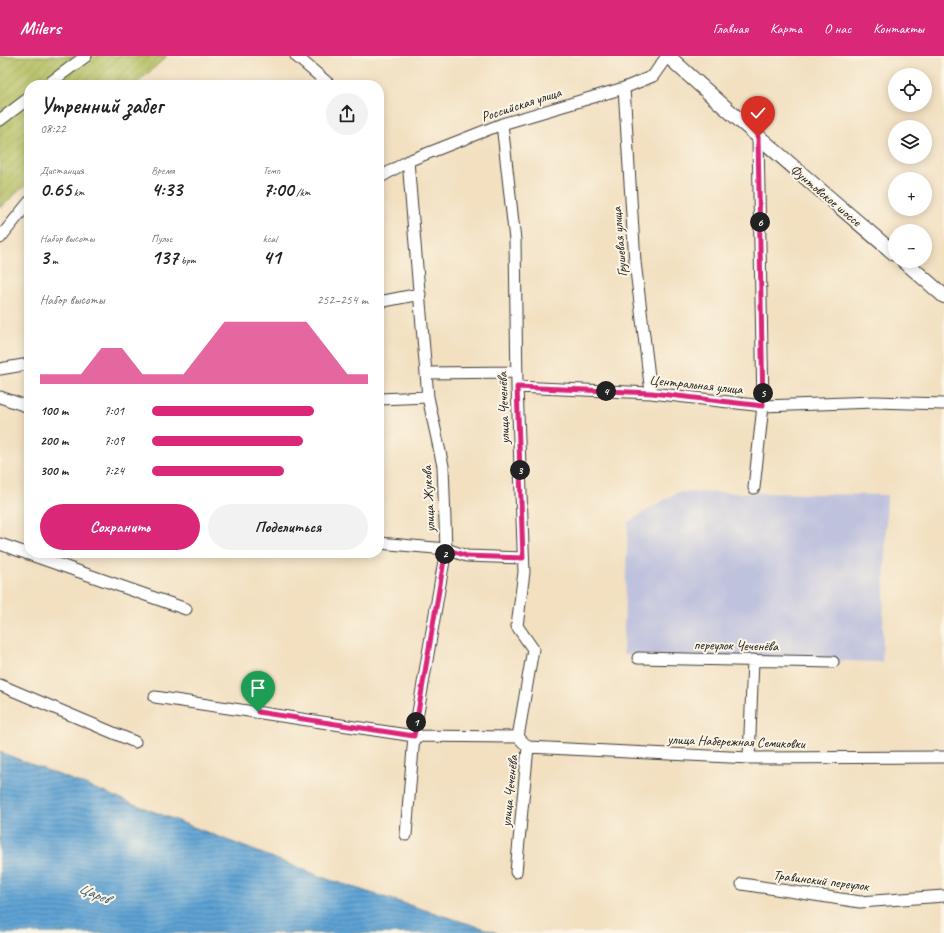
<!DOCTYPE html>
<html lang="ru">
<head>
<meta charset="utf-8">
<style>
	:root { --surface:#fff; --page:#f2f2f2; --text:#202124; --muted:#757577; --accent:#db2777 }
	body { margin:0; font-family:Caveat,sans-serif; background:var(--page); color:var(--text); height:100vh; display:flex; flex-direction:column; font-size:15px; white-space:nowrap }
	* { box-sizing:border-box; margin:0 }
	p { font-size:13px; color:var(--muted) }
	.icon { flex:none; width:22px; height:22px; fill:none; stroke:currentColor; stroke-width:2; stroke-linecap:round; stroke-linejoin:round }
	.map { position:relative; flex:1; overflow:hidden }
	.details { position:absolute; left:24px; top:24px; width:360px; height:478px; display:flex; flex-direction:column; background:var(--surface); border-radius:16px; box-shadow:0 2px 10px #0003 }
	.details>* { flex:none }
	.controls { position:absolute; left:888px; top:12px; display:grid; gap:8px }
	.controls a { display:grid; place-items:center; width:44px; height:44px; border-radius:50%; background:var(--surface); box-shadow:0 2px 10px #0003; font-size:20px }
	.pin { position:absolute; display:grid; place-items:center; width:34px; height:34px; color:#fff; margin:-41px -17px; border-radius:50% 50% 50% 0; rotate:-45deg; box-shadow:0 0 4px #0007 }
	.pin .icon { rotate:45deg }
	.km { position:absolute; width:20px; height:20px; margin:-10px; border-radius:50%; background:#222; color:#fff; font-size:11px; line-height:20px; text-align:center }
	.round { display:grid; place-items:center; flex:none; width:42px; height:42px; border-radius:21px; background:var(--page) }
	.headline { display:flex; align-items:center; justify-content:space-between; height:68px; padding:0 16px }
	h1 { font-size:22px; font-weight:600; line-height:30px }
	.stats { display:grid; grid-template-columns:repeat(3,1fr); gap:6px; height:68px; padding:4px 16px }
	.stats div { display:grid; align-content:center }
	.stats b { font-size:20px; font-weight:600 }
	.stats small { font-size:11px; font-weight:400 }
	.stats p { font-size:11px }
	.chart { height:112px; padding:8px 16px }
	.chart p { display:flex; justify-content:space-between }
	.chart svg { width:100%; height:72px; margin-top:4px; fill:var(--accent); opacity:.7 }
	.button { display:flex; gap:8px; margin-top:auto; padding:8px 16px }
	.button a { flex:1; height:46px; border-radius:24px; background:var(--accent); color:#fff; font-size:16px; font-weight:600; line-height:46px; text-align:center }
	.button a+a { background:var(--page); color:var(--text) }
	ul { padding:0 16px; list-style:none; font-size:13px }
	li { display:grid; grid-template-columns:64px 48px 1fr; align-items:center; height:30px }
	li i { height:10px; border-radius:5px; background:var(--accent) }
	header { display:flex; align-items:center; gap:24px; box-sizing:border-box; height:56px; padding:0 20px; background:var(--accent); color:#fff }
	header strong { font-size:19px }
	nav { display:flex; gap:22px; margin-inline-start:auto; font-size:14px }
	.map>svg:first-child { display:block }
	.industrial { fill:#bfc2dd }
	.garden { fill:url(#garden-furrows); stroke:#676c3e }
	.water { fill:url(#water-rules); stroke:#3e6078 }
	.lines { fill:none; stroke-linecap:round; stroke-linejoin:round }
	.minor-casing { stroke:#3c3935; stroke-width:13 }
	.tertiary-casing { stroke:#3c3935; stroke-width:16 }
	.minor { stroke:#fff; stroke-width:11 }
	.tertiary { stroke:#fff; stroke-width:14 }
	.route-casing { stroke:#fff; stroke-width:8 }
	.route { stroke:#db2777; stroke-width:5 }
	.labels { text-anchor:middle; stroke-width:4; stroke-linejoin:round; paint-order:stroke }
	.street-label { font-size:14px; fill:#1c1c1c; stroke:#fcf5e5 }
	.water-label { font-size:15px; font-style:italic; fill:#3a596f; stroke:#fcf5e5 }
</style>
</head>
<body>
<header>
<strong>Milers</strong>
<nav><a>Главная</a><a>Карта</a><a>О нас</a><a>Контакты</a></nav>
</header>
<div class="map">
<svg width="944" height="877" viewBox="0 0 944 877">
	<defs>
		<pattern id="garden-furrows" width="10" height="10" patternUnits="userSpaceOnUse"><rect width="10" height="10" fill="#b2bd5f"/><path d="M-1 1l2-2M0 10L10 0M9 11l2-2" fill="none" stroke="#98a252"/></pattern>
		<pattern id="water-rules" width="6" height="5" patternUnits="userSpaceOnUse"><rect width="6" height="5" fill="#5fa3d4"/><path d="M0 2.5h6" fill="none" stroke="#4e84ab"/></pattern>
	</defs>
	<rect width="100%" height="100%" fill="#fcf5e5"/>
	<filter id="ink" filterUnits="userSpaceOnUse"><feTurbulence type="fractalNoise" baseFrequency=".025" numOctaves="2"/><feDisplacementMap in="SourceGraphic" scale="8" xChannelSelector="R" yChannelSelector="G"/><feConvolveMatrix kernelMatrix="1 2 1 2 8 2 1 2 1" color-interpolation-filters="sRGB"/></filter>
	<filter id="wash" filterUnits="userSpaceOnUse"><feTurbulence type="fractalNoise" baseFrequency=".012" numOctaves="4" result="noise"/><feDisplacementMap in="SourceGraphic" scale="16" xChannelSelector="R" yChannelSelector="G"/><feGaussianBlur stdDeviation="0.9" result="paint"/><feColorMatrix in="noise" values="0 0 0 0 0 0 0 0 0 0 0 0 0 0 0 0 0 1.4 0 .05"/><feComposite in="paint" operator="in"/></filter>
	<g filter="url(#wash)">
		<rect width="100%" height="100%" fill="#f2e0c1"/>
		<path class="industrial" d="M678 436 887 439 882 606 623 598 628 466Z"/>
		<path class="garden" d="M0 0H167L135 29H29V126L0 152Z"/>
		<path class="water" d="M0 696 330 824 498 877H0Z"/>
	</g>
	<g filter="url(#ink)">
		<g class="lines">
			<g class="minor-casing">
				<path id="minor" d="M296 0 330 29
					M47 29 86 0
					M624 32 635 206 651 337
					M0 64 29 42
					M502 68 515 184 517 331 524 516 517 570 533 593 518 681 528 691 516 816
					M379 122 408 105 502 68 624 32 653 20 667 0
					M0 182 29 146
					M379 246 420 238
					M0 313 29 308
					M426 317 517 316
					M517 331 651 337 763 350 875 346 944 348
					M0 341 29 351
					M379 343 428 341
					M754 432 763 350 758 81
					M379 487 446 493 467 500 523 502
					M0 488 186 553
					M638 602 833 606
					M0 629 135 686
					M155 641 414 680 518 681
					M528 691 749 702 944 701
					M749 702 753 604
					M406 779 414 680 446 493 443 410 428 341 408 105
					M742 828 860 846 944 840"/>
			</g>
			<g class="tertiary-casing">
				<path id="tertiary" d="M668 0C742 68 819 133 895 198
					M904 205 944 240"/>
			</g>
			<use href="#minor" class="minor"/>
			<use href="#tertiary" class="tertiary"/>
		</g>
	</g>
	<g class="lines" filter="url(#ink)">
		<g class="route-casing">
			<path id="route" d="M258 656 414 680 446 493 467 500 523 502 517 331 652 337 763 350 758 81"/>
		</g>
		<use href="#route" class="route"/>
	</g>
	<g class="labels">
		<g class="street-label">
			<text transform="translate(521 48) rotate(-18)" y="5">Российская улица</text>
			<text transform="translate(826 139) rotate(40)" y="5">Фунтовское шоссе</text>
			<text transform="translate(619 186) rotate(-95)" y="5">Грушевая улица</text>
			<text transform="translate(696 328) rotate(6)" y="5">Центральная улица</text>
			<text transform="translate(503 352) rotate(-92)" y="5">улица Чеченёва</text>
			<text transform="translate(428 443) rotate(-93)" y="5">улица Жукова</text>
			<text transform="translate(736 589) rotate(1)" y="5">переулок Чеченёва</text>
			<text transform="translate(736 685) rotate(2)" y="5">улица Набережная Семиковки</text>
			<text transform="translate(509 735) rotate(-84)" y="5">улица Чеченёва</text>
			<text transform="translate(821 824) rotate(7)" y="5">Травинский переулок</text>
		</g>
		<g class="water-label">
			<text transform="translate(94 837) rotate(23)" y="5">Царев</text>
		</g>
	</g>
</svg>
<div class="controls">
<a><svg class="icon" aria-label="locate" viewBox="0 0 24 24"><circle cx="12" cy="12" r="6"/><path d="M12 2v4M12 18v4M2 12h4M18 12h4"/></svg></a>
<a><svg class="icon" aria-label="layers" viewBox="0 0 24 24"><path d="M12 4l9 5-9 5-9-5zM3 14l9 5 9-5"/></svg></a>
<a>+</a>
<a>−</a>
</div>
<div class="pin" style="left:258px;top:656px;background:#1e9e55"><svg class="icon" aria-label="arrive" viewBox="0 0 24 24"><path d="M6 21V4h12l-3 4 3 4H6"/></svg></div>
<div class="pin" style="left:758px;top:81px;background:#d93025"><svg class="icon" aria-label="check" viewBox="0 0 24 24"><path d="M5 12l5 5 9-10"/></svg></div>
<b class="km" style="left:416px;top:666px">1</b>
<b class="km" style="left:445px;top:498px">2</b>
<b class="km" style="left:520px;top:414px">3</b>
<b class="km" style="left:606px;top:335px">4</b>
<b class="km" style="left:763px;top:337px">5</b>
<b class="km" style="left:760px;top:166px">6</b>
<section class="details">
<div class="headline"><div><h1>Утренний забег</h1><p>08:22</p></div><a class="round"><svg class="icon" aria-label="share" viewBox="0 0 24 24"><path d="M12 15V3M7 8l5-5 5 5M5 13v7h14v-7"/></svg></a></div>
<div class="stats">
<div><p>Дистанция</p><b>0.65<small> km</small></b></div>
<div><p>Время</p><b>4:33</b></div>
<div><p>Темп</p><b>7:00<small> /km</small></b></div>
</div>
<div class="stats">
<div><p>Набор высоты</p><b>3<small> m</small></b></div>
<div><p>Пульс</p><b>137<small> bpm</small></b></div>
<div><p>kcal</p><b>41</b></div>
</div>
<div class="chart"><p><span>Набор высоты</span>252–254 m</p>
<svg viewBox="0 0 160 44" preserveAspectRatio="none"><path d="M0 44V38L10 38L20 38L30 22L40 22L50 38L60 38L70 38L80 22L90 6L100 6L110 6L120 6L130 6L140 22L150 38L160 38V44z"/></svg>
</div>
<ul>
<li><b>100 m</b>7:01<i style="width:75%"></i></li>
<li><b>200 m</b>7:09<i style="width:70%"></i></li>
<li><b>300 m</b>7:24<i style="width:61%"></i></li>
</ul>
<div class="button"><a>Сохранить</a><a>Поделиться</a></div>
</section>
</div>
</body>
</html>
